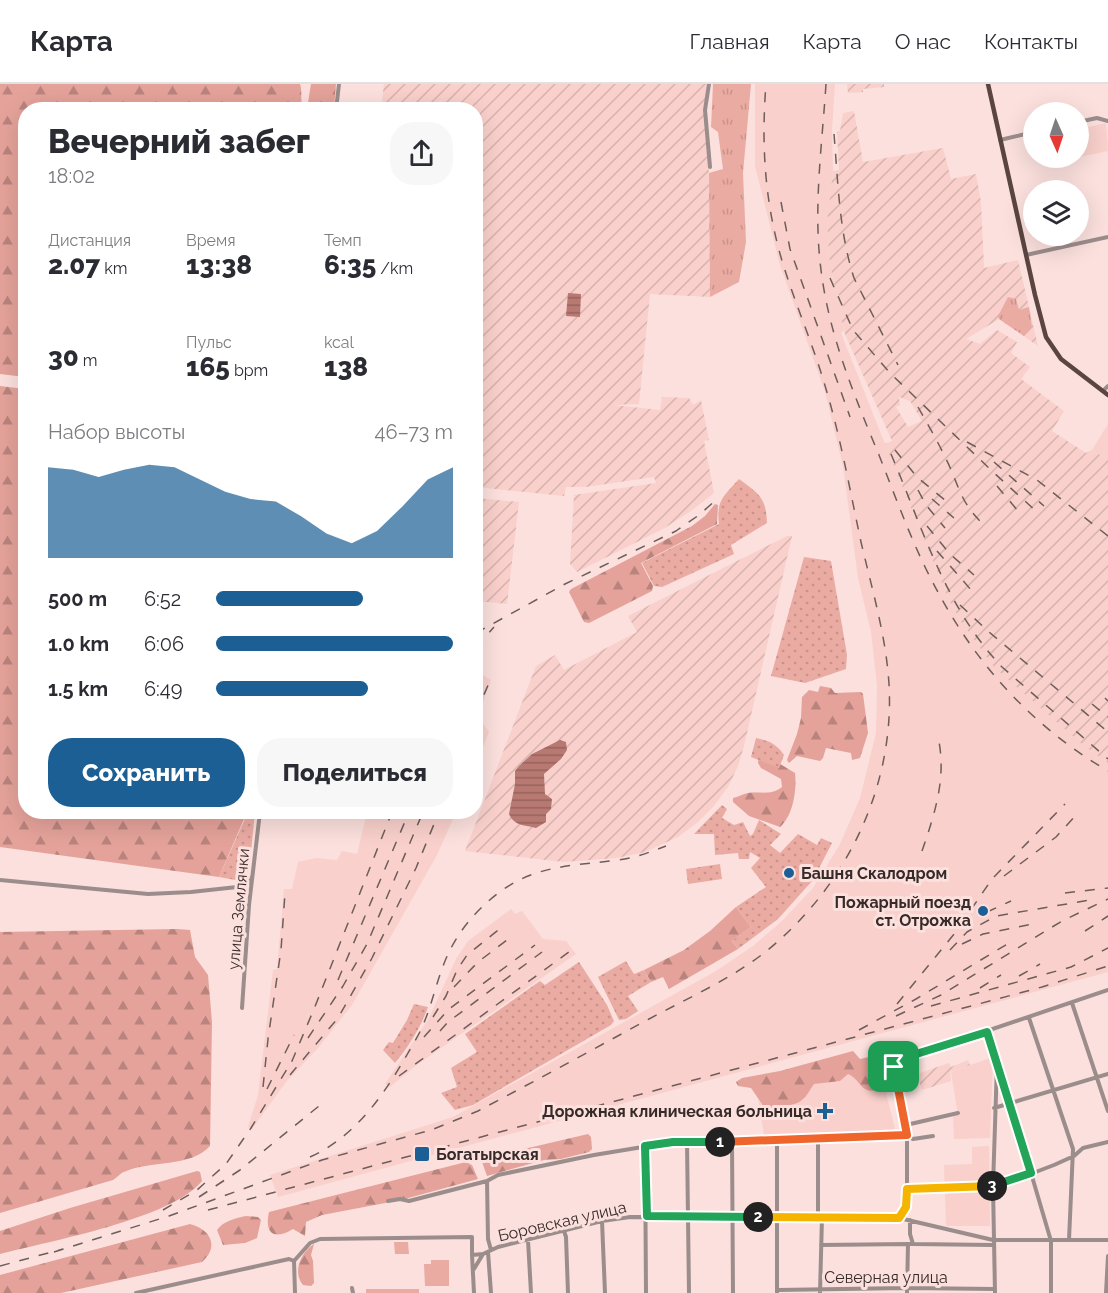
<!DOCTYPE html>
<html lang="ru">
<head>
<meta charset="utf-8">
<style>
	:root { --surface:#fff; --page:#f7f7f7; --text:#2b2b33; --muted:#7c7c81; --line:#e1e1e2; --accent:#1b5f94 }
	body { margin:0; font-family:Raleway,sans-serif; background:var(--page); color:var(--text); height:100vh; display:flex; flex-direction:column; font-size:22px; white-space:nowrap }
	* { box-sizing:border-box; margin:0 }
	p { font-size:20px; color:var(--muted) }
	.icon { flex:none; width:33px; height:33px; fill:none; stroke:currentColor; stroke-width:2; stroke-linecap:round; stroke-linejoin:round }
	.map { position:relative; flex:1; overflow:hidden }
	.sheet { position:absolute; left:18px; top:18px; width:465px; height:717px; display:flex; flex-direction:column; background:var(--surface); border-radius:24px; box-shadow:0 6px 24px #0002 }
	.sheet>* { flex:none }
	.needle { width:39px; rotate:177deg }
	.tools { position:absolute; left:1023px; top:18px; display:grid; gap:12px }
	.tools a { display:grid; place-items:center; width:66px; height:66px; border-radius:50%; background:var(--surface); box-shadow:0 6px 24px #0002; font-size:30px }
	.pin { position:absolute; display:grid; place-items:center; width:51px; height:51px; color:#fff; margin:-26px; border-radius:12px; box-shadow:0 3px 9px #0006 }
	.km { position:absolute; width:30px; height:30px; margin:-15px; border-radius:50%; background:#222; color:#fff; font-size:16px; line-height:30px; text-align:center }
	.round { display:grid; place-items:center; flex:none; width:63px; height:63px; border-radius:24px; background:var(--page) }
	.headline { display:flex; align-items:center; justify-content:space-between; height:102px; padding:0 30px }
	h1 { font-size:33px; font-weight:800; line-height:45px }
	.stats { display:grid; grid-template-columns:repeat(3,1fr); gap:9px; height:102px; padding:6px 30px }
	.stats div { display:grid; align-content:center }
	.stats b { font-size:26px; font-weight:800 }
	.stats small { font-size:16px; font-weight:400 }
	.stats p { font-size:16px }
	.chart { height:168px; padding:12px 30px }
	.chart p { display:flex; justify-content:space-between }
	.chart svg { width:100%; height:108px; margin-top:6px; fill:var(--accent); opacity:.7 }
	.button { display:flex; gap:12px; margin-top:auto; padding:12px 30px }
	.button a { flex:1; height:69px; border-radius:24px; background:var(--accent); color:#fff; font-size:24px; font-weight:800; line-height:69px; text-align:center }
	.button a+a { background:var(--page); color:var(--text) }
	ul { padding:0 30px; list-style:none; font-size:20px }
	li { display:grid; grid-template-columns:96px 72px 1fr; align-items:center; height:45px }
	li i { height:15px; border-radius:8px; background:var(--accent) }
	header { display:flex; align-items:center; gap:36px; box-sizing:border-box; height:84px; padding:0 30px; background:var(--surface); border-bottom:2px solid var(--line) }
	header strong { font-size:28px }
	nav { display:flex; gap:33px; margin-inline-start:auto; font-size:21px }
	.map>svg:first-child { display:block }
	.built { fill:#f9d0cb }
	.industrial { fill:url(#industrial-furrows); fill-rule:evenodd }
	.grass { fill:url(#grass-tufts) }
	.forest { fill:url(#forest-firs) }
	.park { fill:#eaaba3 }
	.garden { fill:url(#garden-dots) }
	.water { fill:url(#water-rules) }
	.lines { fill:none; stroke-linecap:round; stroke-linejoin:round }
	.minor { stroke:#9b8d8b; stroke-width:4 }
	.major { stroke:#5b4542; stroke-width:4.5 }
	.rail { stroke:#6d5d5b; stroke-width:1.5; stroke-dasharray:10 10; stroke-linecap:butt }
	.split-1-casing { stroke:#fff; stroke-width:12 }
	.split-2-casing { stroke:#fff; stroke-width:12 }
	.split-3-casing { stroke:#fff; stroke-width:12 }
	.split-4-casing { stroke:#fff; stroke-width:12 }
	.split-1 { stroke:#f0652b; stroke-width:8 }
	.split-2 { stroke:#22a559; stroke-width:8 }
	.split-3 { stroke:#f5b400; stroke-width:8 }
	.split-4 { stroke:#22a559; stroke-width:8 }
	.poi-dot { fill:#1b5f94; stroke:#fbe0dd; stroke-width:2 }
	.labels { text-anchor:middle; stroke-width:6; stroke-linejoin:round; paint-order:stroke }
	.poi-label { font-size:16px; font-weight:bold; fill:#372b29; stroke:#fbe0dd; text-anchor:start }
	.street-label { font-size:16px; fill:#372b29; stroke:#fbe0dd }
</style>
</head>
<body>
<header>
<strong>Карта</strong>
<nav><a>Главная</a><a>Карта</a><a>О нас</a><a>Контакты</a></nav>
</header>
<div class="map">
<svg width="1108" height="1209" viewBox="0 0 1108 1209">
	<defs>
		<pattern id="industrial-furrows" width="10" height="10" patternUnits="userSpaceOnUse" patternTransform="scale(1.5)"><rect width="10" height="10" fill="#f9d0cb"/><path d="M-1 1l2-2M0 10L10 0M9 11l2-2" fill="none" stroke="#d6b3ae"/></pattern>
		<pattern id="grass-tufts" width="24" height="20" patternUnits="userSpaceOnUse" patternTransform="scale(1.5)"><rect width="24" height="20" fill="#eaaba3"/><path d="M3 7l-1-3M5 7V3M7 7l1-3M15 17l-1-3M17 17v-4M19 17l1-3" fill="none" stroke="#c9938c"/></pattern>
		<pattern id="forest-firs" width="22" height="20" patternUnits="userSpaceOnUse" patternTransform="scale(1.5)"><rect width="22" height="20" fill="#e4a29a"/><path d="M5 1l3.5 6h-7zM16 11l3.5 6h-7z" fill="#ba847e"/></pattern>
		<pattern id="garden-dots" width="8" height="8" patternUnits="userSpaceOnUse" patternTransform="scale(1.5)"><rect width="8" height="8" fill="#eaaba3"/><path d="M2 2h.1M6 6h.1" fill="none" stroke="#c9938c" stroke-width="1.8" stroke-linecap="round"/></pattern>
		<pattern id="water-rules" width="6" height="5" patternUnits="userSpaceOnUse" patternTransform="scale(1.5)"><rect width="6" height="5" fill="#b87972"/><path d="M0 2.5h6" fill="none" stroke="#96635e"/></pattern>
	</defs>
	<rect width="100%" height="100%" fill="#fbe0dd"/>
	<path class="built" d="M755 0H835L832 46 833 87 827 138 829 172 833 197 847 228 840 230 844 246 841 249 885 360 949 516 960 536 1060 639 1108 679V888L278 1113 270 1091 453 1033 716 887 753 862 782 837 813 804 839 762 860 714 876 649 877 601 871 548 858 494 843 382 825 308 780 181 755 82Z
		M1106 39 1108 67 1079 73V45Z
		M1108 340V376L1092 366Z
		M481 590 491 596 478 632 489 648 476 680V592Z
		M365 728H456L437 771 352 921 318 964 286 998 252 1045 248 1043 258 1011 273 886 277 885 284 805H292L298 778 316 774 337 776 342 767 357 770 367 728Z
		M511 825 515 830 522 827 543 855 566 857 576 870 418 980 390 1003 385 1000 429 934 456 875 468 857Z
		M883 971 893 1007 886 1009 895 1045 876 1050 764 1051 757 1008Z
		M993 973 990 1054 954 1055 953 1032 958 1031 951 988Z
		M989 1062 990 1142H946L944 1081 972 1080V1063Z"/>
	<path class="industrial" d="M384 0H708L704 23 709 89 710 213 650 210 639 320 613 321 660 326 662 313 689 314 693 321 701 316 709 356 704 357 714 409 691 427 663 445 577 488 570 480 574 411 656 399 654 393 586 403H566L564 412 476 403V26H381Z
		M847 0H884V3L863 5V8L848 9Z
		M854 27 863 78 943 64 951 95 976 90 981 118 984 184 1018 176 1038 262 999 235 966 255 980 260 997 246 1017 258 1011 269 1030 283 1021 295 1064 327 1052 347 1086 369 1092 366 1108 376V679L1082 660 994 583 960 536 949 516 885 360 892 357 845 250 840 230 846 228 833 197 829 172 827 138 833 87 839 86 837 48 840 47 843 29ZM899 313 910 317 922 337 908 343 896 323 900 321Z
		M476 414 519 418 507 520 476 517Z
		M787 452H792L744 662 738 682 728 703 714 722 698 738 678 753 645 768 617 774 564 778 465 767 536 582 555 571 564 586 637 548 628 532Z
		M968 976 970 981 950 988 951 997 922 1006 917 990 949 979 951 983Z"/>
	<path class="grass" d="M713 0H751L743 89 746 158 739 198 710 213 709 89 723 85 718 48 711 43Z
		M1008 213 1016 215 1019 226 1029 223 1032 243 1024 252 999 235 998 232Z
		M394 1158H408L409 1170H395Z"/>
	<path class="forest" d="M0 0H300C303 9 299 16 304 25H291L286 19 282 20 281 26H26L25 293 0 290Z
		M311 0H336L334 25H307Z
		M0 302 25 305 26 728H247L219 793 0 763Z
		M715 420 718 421 717 440 641 479 653 502 652 507 589 539 584 538 569 508 571 505 692 442 705 432Z
		M820 602 831 604 835 609 861 608 863 610 868 649 860 674 852 676 851 669 826 664 823 674 820 677 797 672 789 679 787 676 797 650 801 634 802 613 809 606 818 608Z
		M759 672H767L795 689C797 706 793 732 780 743L749 732 733 718V714C738 713 743 710 748 709 761 707 770 712 782 703L781 695 761 684 758 679Z
		M736 823 751 843 732 857 738 865 669 905 663 893 651 898 644 886 684 866 710 847Z
		M177 845 190 846 195 873 208 891 212 938 210 1062C190 1084 150 1076 124 1088 120 1089 117 1094 113 1096L0 1129V848Z
		M853 967 860 975 878 971 881 973 886 993 883 1004C860 1013 863 997 848 990L840 997 814 1000C810 1005 808 1011 803 1015 797 1021 792 1020 785 1022 775 1025 776 1035 764 1031L762 1020 751 1004 738 1002 736 998 742 994 780 987Z
		M588 1050 591 1053 592 1065 589 1068 561 1075 544 1076 487 1092 481 1075Z
		M466 1078 472 1081 478 1095 401 1116 322 1131 306 1138 305 1152 293 1145C275 1156 264 1151 269 1128Z
		M197 1087 200 1088 202 1097C171 1135 50 1157 0 1170V1147L70 1124Z
		M246 1132 258 1133 261 1136 257 1154 245 1159 223 1161 217 1146C223 1137 236 1134 246 1132Z
		M190 1140C210 1145 220 1162 202 1178L61 1209H0V1191Z
		M314 1160 311 1171 313 1177 314 1199 311 1202 303 1201C292 1188 301 1168 314 1160Z"/>
	<path class="park" d="M431 1176H449V1202H425L424 1180H431Z
		M366 1205H419V1209H366Z"/>
	<path class="garden" d="M739 395C759 410 766 413 767 439L731 461 734 470 662 503 654 502 642 479 719 440C716 416 724 412 739 395Z
		M804 473 831 477 847 571 846 585 805 599 771 592Z
		M756 654C769 657 776 659 784 671L779 684 751 673Z
		M722 721 727 725 722 734 734 741 743 738 750 752 753 750 759 736 781 750 770 761 780 769 798 750 817 761 821 754 832 759 813 796 778 835 738 865 732 857 751 843 736 823 766 803 751 784 760 774 750 768 749 775H739L738 769 715 771 714 750H694Z
		M248 728H255L251 768 241 797 219 793Z
		M720 780 722 795 688 800 686 785Z
		M626 877 634 890 644 886 651 898 628 912 638 927 626 935 619 936 598 893Z
		M579 878 607 921 614 937 611 941 473 1021 455 1026 441 1009 457 1003 451 984 477 968 465 950 540 897 545 901Z
		M414 920 428 923C421 943 409 962 395 979L383 966 389 958 393 959 407 936Z"/>
	<path class="water" d="M568 209 581 210 580 233 566 232Z
		M560 656 566 658 567 666 561 675 544 690 545 710 552 715 551 725 546 730V738L536 744C525 741 514 742 509 730L515 700V687L519 682 532 670Z"/>
	<g class="lines">
		<path class="minor" d="M709 0 705 26 710 83
			M336 26 339 0
			M1078 38 1097 34 1108 37
			M1000 56 1034 48
			M1026 171 1108 153
			M1103 307 1108 302
			M0 796 148 810 191 808 237 803 248 799 252 793
			M1072 919 1108 1027
			M242 924 249 821 260 728
			M1029 934 1073 1065 1069 1156
			M987 948 1011 1021 1051 1157V1209
			M994 1024 1108 990
			M906 1041 958 1029
			M777 1056V1208
			M687 1058 689 1209
			M732 1059 733 1209
			M645 1062 646 1209
			M487 1097 488 1155 491 1166
			M993 1101 1020 1094 1054 1081 1074 1072 1083 1064 1108 1058
			M907 1105 993 1102
			M388 1117 400 1115 409 1117 487 1097 498 1091 594 1071 673 1058 732 1059 907 1051 913 1055 933 1052
			M818 1133V1054
			M900 1134 907 1120V1051L894 988 895 978 1108 906
			M602 1137 605 1209
			M564 1147 566 1153 568 1209
			M528 1156 531 1209
			M913 1160 993 1161
			M821 1161 908 1160
			M488 1168 491 1209
			M472 1171 474 1209
			M294 1177 310 1159 320 1155 472 1153V1171L483 1170
			M294 1177 295 1209
			M474 1185 483 1170 498 1163 602 1137 630 1133 899 1134 993 1156H1108
			M352 1204 353 1209
			M777 1206 907 1204 995 1205
			M136 1209 289 1175 294 1177
			M820 1209 822 1133
			M907 1209 908 1160H913L910 1150V1136
			M995 1209 993 1102 997 980
			M1106 1209 1108 1172"/>
		<path class="major" d="M988 0 1035 211 1046 253 1061 275 1108 311"/>
		<path class="rail" d="M826 0C822 62 813 124 821 186 829 251 854 311 879 371 894 409 908 448 926 485 968 571 1025 638 1108 687
			M834 50C838 97 839 148 854 194L898 281
			M781 118 790 165 850 333
			M830 194 853 246 890 289 992 387 1038 429
			M918 323C927 339 937 356 945 373 959 400 959 417 982 439
			M967 358 1037 396 1108 452
			M895 366 917 393 946 417
			M891 370C923 445 945 523 1002 583L1108 675
			M994 378 1044 422
			M997 402 1018 427
			M918 406 926 421 945 444
			M932 415 954 434
			M927 442 950 470 974 491
			M937 467 972 507
			M960 521 989 548 1108 648
			M476 549 565 500 676 447 699 431 717 415
			M476 563 494 543
			M1105 614 1108 617
			M1092 620 1108 633
			M476 629 489 599
			M922 767C935 729 947 693 938 653
			M1004 792 1056 753 1077 730
			M1065 809 1108 804
			M987 828 1011 817
			M1085 847 1108 832
			M962 860 983 850 1037 839
			M950 866 967 848 996 832 1096 815
			M1019 892 1040 880
			M338 896 409 728
			M454 903 478 878 507 856
			M980 904 1001 891
			M897 920 955 849 992 795 1065 720
			M931 922 1071 883 1108 864
			M896 932 941 911 1062 837 1108 815
			M433 933 446 912 457 886 467 871 502 843
			M859 946 916 915 1009 859
			M440 947 448 938 542 868
			M424 953 449 925 535 861
			M308 954 343 902 367 860 423 728
			M290 991 338 934 372 874 416 784 439 728
			M399 992 573 865
			M263 1003 268 955 281 866 285 809
			M267 1005 294 951
			M310 1073C355 1053 384 1011 408 969 413 960 419 951 423 941 431 923 435 904 442 885 453 853 474 827 501 807 539 780 575 782 618 776 635 774 650 768 666 762
			M199 1113 240 1086 319 1022
			M163 1126 197 1106 226 1080 251 1044 292 977 314 925 392 728
			M208 1126 1042 903 1108 882
			M54 1168 169 1132 322 1076 431 1046 478 1027C535 997 592 966 649 935 688 914 729 896 764 869 845 805 895 704 889 600 886 552 872 505 861 458 850 407 841 355 826 305 814 263 796 222 783 180 765 121 761 62 766 0
			M0 1182 63 1165"/>
	</g>
	<g class="lines">
		<g class="split-1-casing">
			<path id="split-1" d="M720 1058 907 1051 894 983"/>
		</g>
		<g class="split-2-casing">
			<path id="split-2" d="M720 1058H673L645 1062 647 1132 758 1133"/>
		</g>
		<g class="split-3-casing">
			<path id="split-3" d="M758 1133 899 1134 906 1123 907 1105 992 1102"/>
		</g>
		<g class="split-4-casing">
			<path id="split-4" d="M894 983 896 978 900 975 987 948 1031 1089 992 1102"/>
		</g>
		<use href="#split-1" class="split-1"/>
		<use href="#split-2" class="split-2"/>
		<use href="#split-3" class="split-3"/>
		<use href="#split-4" class="split-4"/>
	</g>
	<g class="poi-dot">
		<circle cx="789" cy="789" r="6"/>
		<circle cx="983" cy="827" r="6"/>
		<path d="M822 1018h6v6h6v6h-6v6h-6v-6h-6v-6h6z"/>
		<rect x="414" y="1062" width="16" height="16" rx="3"/>
	</g>
	<g class="labels">
		<g class="poi-label">
			<text x="801" y="795">Башня Скалодром</text>
			<text x="971" y="824" text-anchor="end">Пожарный поезд<tspan x="971" dy="18">ст. Отрожка</tspan></text>
			<text x="812" y="1033" text-anchor="end">Дорожная клиническая больница</text>
			<text x="436" y="1076">Богатырская</text>
		</g>
		<g class="street-label">
			<text transform="translate(238 825) rotate(-85)" y="6">улица Землячки</text>
			<text transform="translate(562 1137) rotate(-13)" y="6">Боровская улица</text>
			<text x="886" y="1199">Северная улица</text>
		</g>
	</g>
</svg>
<div class="tools">
<a><svg class="needle" viewBox="-14 -14 28 28"><path d="M0-13l5 13h-10z" fill="#e53935"/><path d="M0 13l5-13h-10z" fill="#7c7c81"/></svg></a>
<a><svg class="icon" aria-label="layers" viewBox="0 0 24 24"><path d="M12 4l9 5-9 5-9-5zM3 14l9 5 9-5"/></svg></a>
</div>
<div class="pin" style="left:894px;top:983px;background:#1e9e55"><svg class="icon" aria-label="arrive" viewBox="0 0 24 24"><path d="M6 21V4h12l-3 4 3 4H6"/></svg></div>
<b class="km" style="left:720px;top:1058px">1</b>
<b class="km" style="left:758px;top:1133px">2</b>
<b class="km" style="left:992px;top:1102px">3</b>
<section class="sheet">
<div class="headline"><div><h1>Вечерний забег</h1><p>18:02</p></div><a class="round"><svg class="icon" aria-label="share" viewBox="0 0 24 24"><path d="M12 15V3M7 8l5-5 5 5M5 13v7h14v-7"/></svg></a></div>
<div class="stats">
<div><p>Дистанция</p><b>2.07<small> km</small></b></div>
<div><p>Время</p><b>13:38</b></div>
<div><p>Темп</p><b>6:35<small> /km</small></b></div>
</div>
<div class="stats">
<div><b>30<small> m</small></b></div>
<div><p>Пульс</p><b>165<small> bpm</small></b></div>
<div><p>kcal</p><b>138</b></div>
</div>
<div class="chart"><p><span>Набор высоты</span>46–73 m</p>
<svg viewBox="0 0 160 44" preserveAspectRatio="none"><path d="M0 44V7L10 8L20 11L30 8L40 6L50 7L60 12L70 17L80 20L90 21L100 27L110 34L120 38L130 33L140 23L150 12L160 7V44z"/></svg>
</div>
<ul>
<li><b>500 m</b>6:52<i style="width:62%"></i></li>
<li><b>1.0 km</b>6:06<i style="width:100%"></i></li>
<li><b>1.5 km</b>6:49<i style="width:64%"></i></li>
</ul>
<div class="button"><a>Сохранить</a><a>Поделиться</a></div>
</section>
</div>
</body>
</html>
